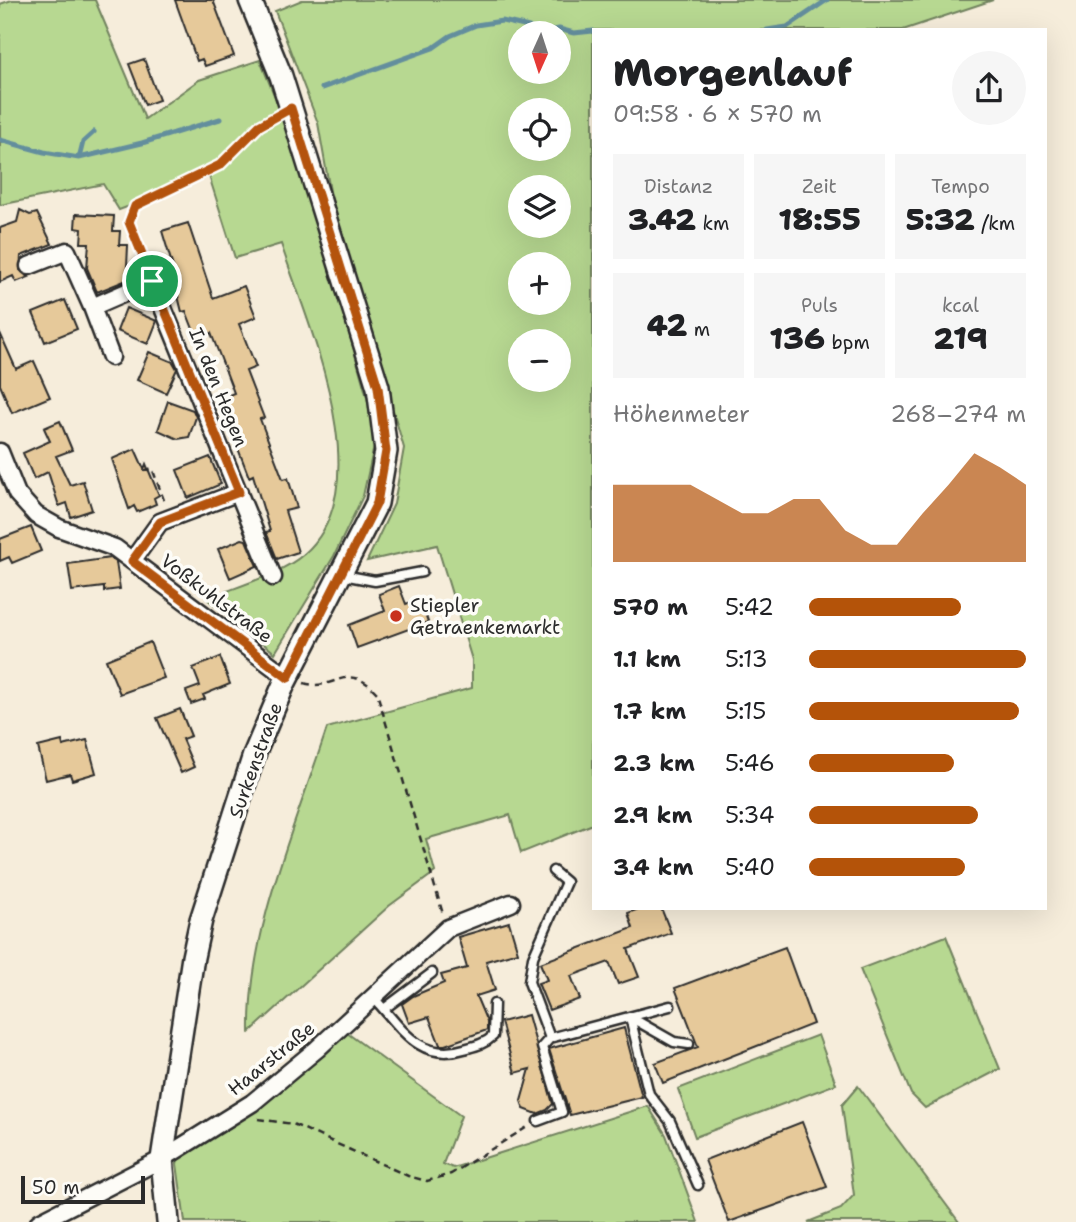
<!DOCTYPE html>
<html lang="de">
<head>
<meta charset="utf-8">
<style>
	:root { --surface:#fff; --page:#f6f6f6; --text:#202124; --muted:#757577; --accent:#b45309 }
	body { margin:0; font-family:"Shantell Sans",sans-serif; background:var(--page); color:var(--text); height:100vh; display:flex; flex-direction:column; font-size:26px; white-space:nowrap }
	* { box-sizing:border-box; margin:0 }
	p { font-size:23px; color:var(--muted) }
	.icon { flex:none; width:38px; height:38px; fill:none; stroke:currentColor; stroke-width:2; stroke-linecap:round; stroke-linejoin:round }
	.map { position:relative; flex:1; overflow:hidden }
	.sheet { position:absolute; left:592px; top:28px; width:455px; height:882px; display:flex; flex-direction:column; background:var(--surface); border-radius:0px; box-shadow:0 7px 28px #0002 }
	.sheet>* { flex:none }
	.needle { width:46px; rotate:183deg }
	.buttons { position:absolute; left:508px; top:21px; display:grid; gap:14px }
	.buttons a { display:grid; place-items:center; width:63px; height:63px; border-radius:50%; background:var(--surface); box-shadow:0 7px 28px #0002; font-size:35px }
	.scale { position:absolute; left:21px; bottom:18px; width:124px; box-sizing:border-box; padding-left:7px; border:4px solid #2b2b2b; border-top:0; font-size:19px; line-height:24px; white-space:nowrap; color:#2b2b2b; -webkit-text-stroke:5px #fdfcf7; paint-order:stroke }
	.pin { position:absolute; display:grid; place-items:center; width:60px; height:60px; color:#fff; margin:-30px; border:4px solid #fff; border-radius:50%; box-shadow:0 2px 7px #0007 }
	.round { display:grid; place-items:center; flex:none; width:74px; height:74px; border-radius:37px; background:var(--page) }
	.summary { display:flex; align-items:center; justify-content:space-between; height:119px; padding:0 21px }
	h1 { font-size:38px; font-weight:800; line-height:52px }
	.metrics { display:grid; grid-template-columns:repeat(3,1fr); gap:10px; height:119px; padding:7px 21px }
	.metrics div { display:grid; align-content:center; border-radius:0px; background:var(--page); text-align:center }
	.metrics b { font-size:30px; font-weight:800 }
	.metrics small { font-size:19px; font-weight:400 }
	.metrics p { font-size:19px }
	.chart { height:196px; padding:14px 21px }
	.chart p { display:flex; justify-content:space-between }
	.chart svg { width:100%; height:126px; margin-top:7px; fill:var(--accent); opacity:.7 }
	ul { padding:0 21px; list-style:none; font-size:23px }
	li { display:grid; grid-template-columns:112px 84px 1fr; align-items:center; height:52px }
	li i { height:18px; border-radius:9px; background:var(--accent) }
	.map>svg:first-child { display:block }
	.green { fill:#b7d891; stroke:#71825e; stroke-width:2; fill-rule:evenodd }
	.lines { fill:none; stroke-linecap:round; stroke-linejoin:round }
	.stream { stroke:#638e9d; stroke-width:5 }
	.building { fill:#e6c99a; stroke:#2b2b2b; stroke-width:2 }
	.service-casing { stroke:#2b2b2b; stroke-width:13 }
	.minor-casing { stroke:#2b2b2b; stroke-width:21 }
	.tertiary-casing { stroke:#2b2b2b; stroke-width:26 }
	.path { stroke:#2b2b2b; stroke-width:2.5; stroke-dasharray:7 5; stroke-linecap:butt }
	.service { stroke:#fdfcf7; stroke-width:8 }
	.minor { stroke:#fdfcf7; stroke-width:16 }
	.tertiary { stroke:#fdfcf7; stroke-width:21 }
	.route-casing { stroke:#fff; stroke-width:14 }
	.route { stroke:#b45309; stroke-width:9 }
	.poi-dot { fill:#c8321e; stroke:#fdfcf7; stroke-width:2.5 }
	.labels { text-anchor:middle; stroke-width:7; stroke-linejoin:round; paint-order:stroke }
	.street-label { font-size:19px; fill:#2b2b2b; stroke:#fdfcf7 }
	.poi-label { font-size:19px; fill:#2b2b2b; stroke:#fdfcf7; text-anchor:start }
</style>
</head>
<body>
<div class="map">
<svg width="1076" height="1222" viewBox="0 0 1076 1222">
	<rect width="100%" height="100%" fill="#f6eddb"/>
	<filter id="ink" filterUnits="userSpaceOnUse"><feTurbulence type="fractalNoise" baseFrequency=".0143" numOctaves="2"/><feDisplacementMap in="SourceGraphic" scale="14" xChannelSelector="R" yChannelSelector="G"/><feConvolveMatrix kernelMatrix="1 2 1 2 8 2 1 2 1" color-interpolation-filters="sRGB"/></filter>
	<g filter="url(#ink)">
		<path class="green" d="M12 0H95L145 119 199 80 260 60 301 161 377 433 363 496 334 556 275 653 207 599C235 587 282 574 304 554 382 486 307 323 281 244L235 258 209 176 119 210 103 184 0 205V4Z
			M302 0H993L903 30H593V824L521 853 510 815 426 839 435 872 389 906 250 1032C248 931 296 824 327 728L472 688V660L437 545 367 561 394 504 404 448 331 197 318 123 275 11ZM520 33H558V72H520ZM520 110H558V149H520ZM520 187H558V226H520ZM520 264H558V303H520ZM520 341H558V380H520Z
			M946 936 1000 1069 925 1108 911 1094 860 969Z
			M347 1033 461 1116 443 1164 453 1168 648 1106 666 1135 698 1222H185L177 1164 179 1154 256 1110Z
			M818 1035 836 1084 695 1137 678 1089Z
			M858 1086 959 1222H808L841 1209 854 1195 842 1105Z"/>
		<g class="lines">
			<path class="stream" d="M767 30 787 27 827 0
				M542 33 559 29 574 33 593 31
				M322 88 433 48 450 36 476 25 502 21 529 27 538 33
				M0 140 44 152 79 158 142 143 220 119
				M79 158 83 142 94 132"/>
		</g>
		<path class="building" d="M175 0H213L234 56 205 66 202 59 197 61Z
			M144 59 159 100 145 105 129 64Z
			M20 210 30 215 37 213 52 244 21 256 20 270 29 277 16 282 13 276 0 282V228L17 222Z
			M76 214 114 216 113 231H120L119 245H128L127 267 133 264 137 276 97 292 87 268 89 243H81L82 229 75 228Z
			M188 223 213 298 244 286 256 317 239 324 256 367 246 371 264 418 260 419 283 479 288 478 297 508 285 511 298 552 277 559 266 532 270 531 253 475 249 477 236 443 242 441 224 397 234 393 223 364 211 333 197 339 186 311 182 312 175 284H178L162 231Z
			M65 300 77 329 45 342 33 313Z
			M126 308 157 321 148 344 117 331Z
			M0 333 16 369 34 361 50 397 12 413 0 385Z
			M149 352 173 362 177 369 166 393 137 380Z
			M168 401 193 410 196 417 189 437 178 439 158 430Z
			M60 421 72 450 56 456 70 485 83 481 92 510 71 517 67 503 59 506 48 472 34 479 23 453 50 441 44 428Z
			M135 449 144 469 146 464 159 495 154 498 156 504 137 512 134 506 129 509 112 459Z
			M210 457 221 484 188 498 177 470Z
			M31 527 41 551 12 563 9 557 0 561V539Z
			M242 539 246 540 257 566 230 578 218 549Z
			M110 558 116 562 120 589 104 591V587L72 591 68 564Z
			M399 586 406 604 420 599 428 622 357 648 349 625 385 611 379 594Z
			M150 642 164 678 120 694 106 660Z
			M220 657 230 684 203 695 205 699 191 704 186 691 200 686 193 668Z
			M180 709 191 736 182 739 194 767 181 773 157 718Z
			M87 740 96 773 72 780 70 774 46 780 38 747 62 741 63 746Z
			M641 908H661L671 933 628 949 639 977 618 984 609 962 571 976 580 999 549 1010 538 983 547 980 540 963 633 928 628 913Z
			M509 922 518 952 486 961 495 990 476 996 487 1022V1030L445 1045H440L429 1017 409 1023 402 1004 413 996 444 983 441 975 467 968 458 937Z
			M785 947 813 1024 663 1083 655 1063 698 1047 675 988Z
			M528 1015 553 1104 547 1110 537 1114 524 1109 521 1101 530 1069 515 1073 501 1022Z
			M624 1028 642 1097 570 1115 549 1049Z
			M802 1122 827 1187 729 1222 705 1160Z"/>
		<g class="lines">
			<g class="service-casing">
				<path id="service" d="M343 575 375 581 422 572
					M553 871 566 882 533 957 529 982 550 1038 670 1006
					M373 997C400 1026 419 1063 464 1049 475 1046 485 1044 493 1036L494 1004
					M384 1009 432 973
					M689 1044 674 1042 630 1017 649 1094 670 1121 698 1185
					M538 1121 562 1112 542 1047 550 1038"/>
			</g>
			<g class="minor-casing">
				<path id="minor" d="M29 266 67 251 92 307 152 281 273 577
					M92 307 111 357
					M0 452 17 494 36 515 59 528 115 548 288 678
					M132 561 160 522 239 492
					M39 1222 162 1159 252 1103 317 1049 448 928 511 903"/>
			</g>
			<g class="tertiary-casing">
				<path id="tertiary" d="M168 1222 162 1159 193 957 201 920 254 755 284 684 377 503 386 451 378 387 281 76 250 0"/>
			</g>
			<path class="path" d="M146 265 129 222 136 207 220 165 259 126 275 117
				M144 471 152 468 165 503
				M304 683C335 693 346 659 377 693L443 914
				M258 1119 293 1124 408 1176 427 1181 451 1174 529 1126"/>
			<use href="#service" class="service"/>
			<use href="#minor" class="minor"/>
			<use href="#tertiary" class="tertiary"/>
		</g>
	</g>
	<g class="lines" filter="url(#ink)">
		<g class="route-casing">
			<path id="route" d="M291 108 378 387 386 451 377 503 288 678 132 561 160 522 239 492 129 222 135 206 220 165 259 126Z"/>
		</g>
		<use href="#route" class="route"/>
	</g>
	<circle class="poi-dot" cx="396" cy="616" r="7"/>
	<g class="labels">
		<g class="street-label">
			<text transform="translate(219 387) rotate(68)" y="7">In den Hegen</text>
			<text transform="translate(217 598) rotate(37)" y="7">Voßkuhlstraße</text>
			<text transform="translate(255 760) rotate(-70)" y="7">Surkenstraße</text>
			<text transform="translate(271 1058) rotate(-39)" y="7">Haarstraße</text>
		</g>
		<g class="poi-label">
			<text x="410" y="612">Stiepler<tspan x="410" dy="22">Getraenkemarkt</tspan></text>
		</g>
	</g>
</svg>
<div class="buttons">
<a><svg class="needle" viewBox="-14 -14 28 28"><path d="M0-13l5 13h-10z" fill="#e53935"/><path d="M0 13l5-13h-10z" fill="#757577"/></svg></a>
<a><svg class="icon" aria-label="locate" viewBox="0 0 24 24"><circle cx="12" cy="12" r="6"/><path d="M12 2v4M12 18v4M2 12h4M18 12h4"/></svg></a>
<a><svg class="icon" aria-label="layers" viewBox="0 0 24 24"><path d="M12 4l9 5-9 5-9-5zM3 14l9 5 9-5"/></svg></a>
<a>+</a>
<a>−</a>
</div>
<div class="scale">50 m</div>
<div class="pin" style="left:152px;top:281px;background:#1e9e55"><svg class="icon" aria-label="arrive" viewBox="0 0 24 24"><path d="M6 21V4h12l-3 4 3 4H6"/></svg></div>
<section class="sheet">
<div class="summary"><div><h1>Morgenlauf</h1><p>09:58 · 6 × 570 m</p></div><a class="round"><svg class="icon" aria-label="share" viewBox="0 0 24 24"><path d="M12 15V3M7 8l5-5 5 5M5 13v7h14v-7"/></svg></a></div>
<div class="metrics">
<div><p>Distanz</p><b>3.42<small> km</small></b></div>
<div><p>Zeit</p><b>18:55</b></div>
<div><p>Tempo</p><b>5:32<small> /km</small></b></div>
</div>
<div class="metrics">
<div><b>42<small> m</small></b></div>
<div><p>Puls</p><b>136<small> bpm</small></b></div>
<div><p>kcal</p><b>219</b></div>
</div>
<div class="chart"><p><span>Höhenmeter</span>268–274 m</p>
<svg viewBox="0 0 160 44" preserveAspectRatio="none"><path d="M0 44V17L10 17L20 17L30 17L40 22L50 27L60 27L70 22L80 22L90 33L100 38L110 38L120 27L130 17L140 6L150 11L160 17V44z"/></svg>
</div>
<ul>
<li><b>570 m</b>5:42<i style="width:70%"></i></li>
<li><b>1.1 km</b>5:13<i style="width:100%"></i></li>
<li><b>1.7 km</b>5:15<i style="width:97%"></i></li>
<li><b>2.3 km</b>5:46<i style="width:67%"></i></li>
<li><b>2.9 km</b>5:34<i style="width:78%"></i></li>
<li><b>3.4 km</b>5:40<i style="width:72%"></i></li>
</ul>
</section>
</div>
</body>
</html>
